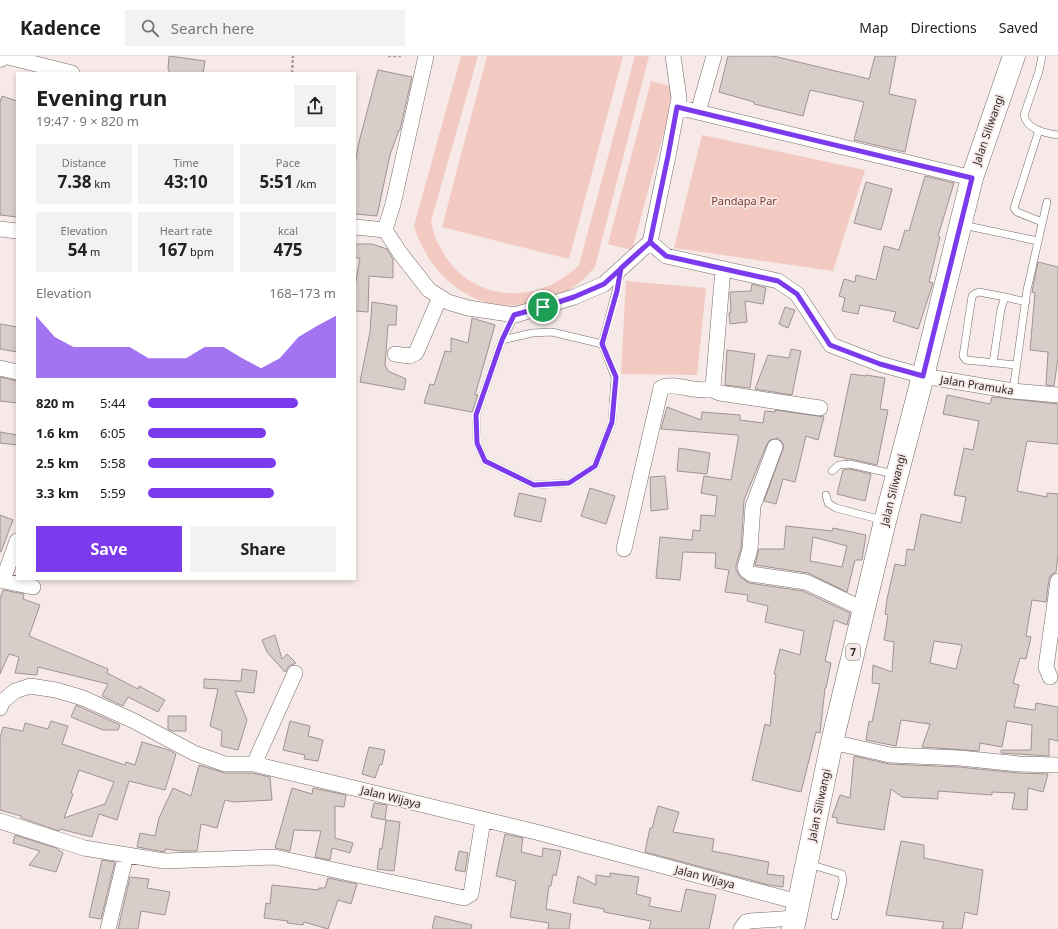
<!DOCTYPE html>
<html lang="en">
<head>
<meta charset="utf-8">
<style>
	:root { --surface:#fff; --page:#f2f2f2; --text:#202124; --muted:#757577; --line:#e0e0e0; --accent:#7c3aed }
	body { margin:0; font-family:"Noto Sans",sans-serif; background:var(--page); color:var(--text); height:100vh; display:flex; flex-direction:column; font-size:15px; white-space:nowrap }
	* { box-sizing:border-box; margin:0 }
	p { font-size:13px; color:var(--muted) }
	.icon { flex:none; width:22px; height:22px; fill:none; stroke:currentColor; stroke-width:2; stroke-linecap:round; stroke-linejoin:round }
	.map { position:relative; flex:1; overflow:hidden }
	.panel { position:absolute; left:16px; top:16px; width:340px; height:508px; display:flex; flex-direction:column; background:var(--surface); border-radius:0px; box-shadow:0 2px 6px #0003 }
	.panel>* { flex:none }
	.pin { position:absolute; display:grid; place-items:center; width:34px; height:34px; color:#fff; margin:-17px; border:2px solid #fff; border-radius:50%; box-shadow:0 1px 4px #0007 }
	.round { display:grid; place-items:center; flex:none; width:42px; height:42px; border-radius:0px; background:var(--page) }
	.head { display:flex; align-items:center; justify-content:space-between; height:68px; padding:0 20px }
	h1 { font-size:22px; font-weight:700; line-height:30px }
	.metrics { display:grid; grid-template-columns:repeat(3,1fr); gap:6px; height:68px; padding:4px 20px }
	.metrics div { display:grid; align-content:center; border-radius:0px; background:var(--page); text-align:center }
	.metrics b { font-size:17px; font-weight:700 }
	.metrics small { font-size:11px; font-weight:400 }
	.metrics p { font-size:11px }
	.chart { height:112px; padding:8px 20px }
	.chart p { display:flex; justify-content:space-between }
	.chart svg { width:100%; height:72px; margin-top:4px; fill:var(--accent); opacity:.7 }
	.cta { display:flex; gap:8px; margin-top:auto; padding:8px 20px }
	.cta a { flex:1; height:46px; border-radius:0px; background:var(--accent); color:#fff; font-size:16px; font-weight:700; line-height:46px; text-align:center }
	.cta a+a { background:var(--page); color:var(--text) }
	ul { padding:0 20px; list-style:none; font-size:13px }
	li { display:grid; grid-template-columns:64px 48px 1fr; align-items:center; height:30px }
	li i { height:10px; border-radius:5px; background:var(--accent) }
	header { display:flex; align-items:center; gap:24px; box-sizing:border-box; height:56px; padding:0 20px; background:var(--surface); border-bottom:1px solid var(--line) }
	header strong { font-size:19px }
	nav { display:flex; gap:22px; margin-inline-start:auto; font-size:14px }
	.search { width:280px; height:36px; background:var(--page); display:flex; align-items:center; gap:10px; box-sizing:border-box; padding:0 14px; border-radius:0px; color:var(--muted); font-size:15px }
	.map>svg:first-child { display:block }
	.green { fill:#f3cac2 }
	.building { fill:#d9cdca; stroke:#9f9492; fill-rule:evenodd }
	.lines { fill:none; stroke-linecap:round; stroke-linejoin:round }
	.service-casing { stroke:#756b68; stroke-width:8 }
	.minor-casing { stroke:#756b68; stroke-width:16 }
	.tertiary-casing { stroke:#756b68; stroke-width:19 }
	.primary-casing { stroke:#756b68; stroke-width:23 }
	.path { stroke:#a99f9e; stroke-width:2.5; stroke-dasharray:3 2; stroke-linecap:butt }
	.service { stroke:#fff; stroke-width:7 }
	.minor { stroke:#fff; stroke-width:15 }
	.tertiary { stroke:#fff; stroke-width:18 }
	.primary { stroke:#fff; stroke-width:22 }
	.route-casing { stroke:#fff; stroke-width:8 }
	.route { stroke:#7c3aed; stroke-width:5 }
	.labels { text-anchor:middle; stroke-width:3.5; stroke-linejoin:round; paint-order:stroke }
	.shield { fill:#f6e9e7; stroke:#696361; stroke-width:1 }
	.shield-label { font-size:10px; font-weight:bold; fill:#2d2928 }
	.street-label { font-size:11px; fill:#2d2928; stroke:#f6e9e7 }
	.park-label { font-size:11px; fill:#7f392c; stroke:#f6e9e7 }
</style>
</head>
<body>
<header>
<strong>Kadence</strong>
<div class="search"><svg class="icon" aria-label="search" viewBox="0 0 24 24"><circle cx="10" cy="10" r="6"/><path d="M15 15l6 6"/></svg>Search here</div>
<nav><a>Map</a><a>Directions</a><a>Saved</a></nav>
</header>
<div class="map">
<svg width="1058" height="873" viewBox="0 0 1058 873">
	<rect width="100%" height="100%" fill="#f6e9e7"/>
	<path class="green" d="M461 0H478L431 165C433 174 435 183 440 191 468 247 537 251 579 209L635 0H649L595 211C588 219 581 226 572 232 563 239 552 242 541 245 482 263 431 226 414 170Z
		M487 0H623L569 203 442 171Z
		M651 25 676 32 632 194 608 188Z
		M702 79 865 114 833 215 674 192Z
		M626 225 706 232 697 319 621 318Z"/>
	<path class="building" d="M169 0 205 5 203 17H169V14L168 13Z
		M728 0H773L869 23 875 0H896L889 38 916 44 905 96 854 84 864 46 810 34 803 60 754 48V46L719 36Z
		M378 14 412 21 400 74H399L390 99 377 160 355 158V109L358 90Z
		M2 40 17 45V161L0 159V46Z
		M925 120 954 127 938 180 940 181 929 226 933 227 918 273 893 265 896 256 860 249 858 258 842 255 845 242 839 240 844 223 855 226 856 219 876 224 884 190 899 194 905 174 909 175Z
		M866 126 892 133 881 174 854 167Z
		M355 188H372L387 193 393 203V222L369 220 368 256 355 255V231L360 202H355Z
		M1038 206 1058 211V302L1054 330 1046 329 1048 296 1030 294 1035 237 1032 236Z
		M752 228 766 232 763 248 745 245 747 266 730 268 729 257H731L730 236 751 235Z
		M372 246 397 250 396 269H388L385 309 388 315 406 323 404 334 360 326 370 276Z
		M785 251 795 254 788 272 779 268Z
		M472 262 495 269 475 339H478L472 356 424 347 430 328 434 329 445 295 451 296V282L468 287Z
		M0 268 17 271V296L0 293Z
		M791 293 801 295 792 339 755 333 768 299 789 302Z
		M727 294 755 298 750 332 725 329Z
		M851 318 866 320V319L885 322 880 353 888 354 877 409 851 403H845V402L834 400Z
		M0 321 17 325V347L0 345Z
		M947 339 990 348 992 341 1058 348V388L1027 385 1017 435 1047 441V437L1058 438V499L1056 516 1051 519 1049 523 1046 546 1032 544 1026 580 1031 581 1026 603 1020 602 1013 627 1019 629 1014 651 1035 654 1036 647 1058 651V685L1049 683V700L1001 697V694H1031L1032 669 1007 665 1002 691 980 687 979 695 922 691 930 668 901 664 896 690 866 684 869 665 872 666 880 628 872 627 873 609 892 616 894 586 884 584 888 559 885 558 887 543 895 508 905 510 907 493 914 494 921 458 961 467 966 441 954 439 964 392 973 394 979 365 943 358ZM934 585 962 589 956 613 930 607Z
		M667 351 701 364 702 356 740 359V364L763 367 765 355 775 356V354L824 361 818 384 806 380 795 426 783 423 776 448 764 445 784 390 782 386 778 382 770 384 767 388 744 444 741 492 736 509V514L740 521 749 527 803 535 850 557 847 569 834 564 825 605 831 607 826 632H825L820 677 816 676 801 736 752 724 765 668 770 670 776 618H774L780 593 800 599 804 575 765 566 768 550 747 545 748 539 725 536 729 514 715 512 716 497 683 496 680 524 656 522 660 481 692 484 693 474 700 475 701 459 715 460 717 440 701 437 704 420 731 424 738 384V379L661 373Z
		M0 376 17 379V389L0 387Z
		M679 392 710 397 707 418 677 415Z
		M850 413 871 418 865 445 837 438 843 414Z
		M665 420 668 453 651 455 650 421Z
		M590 432 615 440 606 468 581 460Z
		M519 437 546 443 541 466 514 460Z
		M0 459 13 464 1 496H0Z
		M786 470 832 475 833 472 866 479 862 504H855L847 536 808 517 755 509 759 493H784ZM813 481 847 490 842 511 810 505Z
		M3 534 24 538 23 543 40 549 29 580 108 613 107 617 138 633 139 630 165 644 158 656 128 641 123 650 102 640 108 628 38 611 37 619 15 617 19 601 9 598 0 618V543Z
		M275 579 282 603 287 598 296 607 289 610 285 616 267 596 262 584Z
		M242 613 257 615 254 637 235 635 247 664 238 694 221 690 222 675 210 670 218 633 204 632V623L241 625Z
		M76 649 120 669 118 674H103L71 661Z
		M168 660H186V675H172L168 673Z
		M51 665 68 670 62 688 125 709 126 706 135 709 142 686 169 694 176 698 165 734 129 725 117 764 99 758 92 781 60 773 59 775 21 762V760L0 754V682L3 671 23 675 25 667 48 673ZM79 714 114 726 105 748 64 762 73 738 71 737Z
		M290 665 310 670 308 680 323 684 318 705 304 703 305 699 283 694Z
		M369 691 385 694 382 709 380 708 375 722 362 718Z
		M854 700 889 708 959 711 1018 717 1048 718 1043 736 1028 732 1027 754 1012 753 1015 737 992 736V739L938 735V743L902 741 891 733 884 774 837 767V762L832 761 840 739 850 742Z
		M199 709 225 717H252L270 721 272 744 233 746 225 744 217 772 201 768 197 795H182L165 793V796L137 791 140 777 155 780 159 762 173 732 191 740Z
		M292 732 312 738 313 732 346 739 344 751 335 750V782L353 787 350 797 332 792 330 804 315 801 321 775 294 774 290 795 275 792Z
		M374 747 387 749 385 764 371 761Z
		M658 750 679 756 673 776 714 783 712 795 769 806 767 818 784 820 783 831 769 829 645 796 650 772H652Z
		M386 764 400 766 394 815 377 813 380 792 382 793Z
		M505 778 523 782 521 796 542 801 543 792 561 795 556 820 553 818 551 830H549L546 853 571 858 569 873H548L549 867 510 861 516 825 496 820Z
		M15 779 56 792 63 797 56 816 29 809 40 795 13 787Z
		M901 785 924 789V802L983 814 977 859 965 856 962 873H942L944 866 886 859Z
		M459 795 468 797 465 816 455 814Z
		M102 804 115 806 101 863 89 861Z
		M610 817 639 821 636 838 651 842 649 850 681 856 686 833 716 839 709 873H649L651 865 604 856V853L573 847 578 820 596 829V819L610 821Z
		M130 821 149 823 147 832 170 836 165 859 141 855 138 873H118Z
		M328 822 357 828 351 848 338 844 328 873 304 866 303 869 287 867 288 865 264 862 266 847 270 848 272 829 319 834V832H325Z
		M435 860 472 869 471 873H432Z"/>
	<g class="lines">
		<g class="service-casing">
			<path id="service" d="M1042 0 1039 15 1024 59C1027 74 1045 77 1058 79
				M1039 74 1014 152 1017 156 1042 166
				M963 169 1038 185
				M1005 241 979 236 976 237 972 240 963 300 966 304 1016 309
				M515 259 502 284 476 359 477 387 485 405 534 429 569 427 595 410 612 366 615 321 602 288 621 216
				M502 284 532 277 552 276 602 288
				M993 307 1001 253 1005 241 1026 246
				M1013 335 1027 234 1047 146
				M832 415 839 409 850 408 894 418
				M826 439 828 447 836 452 882 464
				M809 808 842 818 843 825 835 860"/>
		</g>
		<g class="minor-casing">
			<path id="minor" d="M4 0 72 17
				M426 0 393 148 385 174 400 197 429 234 448 246 468 252 515 259 574 241 604 228 650 186
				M673 0 679 42 668 100 650 186 666 200 778 225 797 238 831 289 880 308 923 320 1013 335 1058 339
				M677 51 972 122
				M698 56 714 0
				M355 171 385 174
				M0 173 17 175
				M395 298 409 300 416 297 440 241
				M0 312 17 316
				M710 333 720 337 820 352
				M775 391 753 450 750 493 745 511 746 514 751 518 806 526 863 553
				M624 493 661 332C675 324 700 340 713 331L723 213
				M0 524 33 531
				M3 524 17 485
				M1050 621 1046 611 1058 525
				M0 652 2 646 15 635 30 630 56 634 83 642 134 665 194 697 225 708H254L540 777 798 846
				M832 686 890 699 960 702 1019 708 1058 709
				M254 708 295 617
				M0 765 84 792 164 805 274 801 464 842 471 838 483 764
				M108 873 126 799
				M741 873 746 866 750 865 795 862"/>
		</g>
		<g class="tertiary-casing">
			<path id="tertiary" d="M0 2V0"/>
		</g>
		<g class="primary-casing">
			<path id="primary" d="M793 873 832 686 885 465 923 320 972 122 1014 0"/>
		</g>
		<path class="path" d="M388 0H401
			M292 17 293 0"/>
		<use href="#service" class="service"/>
		<use href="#minor" class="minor"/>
		<use href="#tertiary" class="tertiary"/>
		<use href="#primary" class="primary"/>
	</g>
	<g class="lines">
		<g class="route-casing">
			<path id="route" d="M543 251 514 259 502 284 476 359 477 387 485 405 534 429 569 427 595 410 612 366 616 321 602 288 617 235 621 212 650 186 666 200 778 225 797 238 830 289 880 308 923 320 972 122 677 51 668 100 650 186 604 228 574 241 543 251"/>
		</g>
		<use href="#route" class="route"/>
	</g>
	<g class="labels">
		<rect class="shield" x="846" y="588" width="14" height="16" rx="3"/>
		<g class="shield-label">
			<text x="853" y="600">7</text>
		</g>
		<g class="street-label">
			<text transform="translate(988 74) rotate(-71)" y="4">Jalan Siliwangi</text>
			<text transform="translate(977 329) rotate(9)" y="4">Jalan Pramuka</text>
			<text transform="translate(893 434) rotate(-76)" y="4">Jalan Siliwangi</text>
			<text transform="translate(391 741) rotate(14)" y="4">Jalan Wijaya</text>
			<text transform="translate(819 749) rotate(-78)" y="4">Jalan Siliwangi</text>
			<text transform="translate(705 821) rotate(15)" y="4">Jalan Wijaya</text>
		</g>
		<g class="park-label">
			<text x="744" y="149">Pandapa Par</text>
		</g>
	</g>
</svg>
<div class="pin" style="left:543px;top:251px;background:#1e9e55"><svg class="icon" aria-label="arrive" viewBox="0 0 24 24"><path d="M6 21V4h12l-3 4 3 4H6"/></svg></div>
<section class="panel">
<div class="head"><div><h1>Evening run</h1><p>19:47 · 9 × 820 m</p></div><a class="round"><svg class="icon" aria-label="share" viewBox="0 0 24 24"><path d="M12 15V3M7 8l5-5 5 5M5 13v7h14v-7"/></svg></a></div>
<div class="metrics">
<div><p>Distance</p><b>7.38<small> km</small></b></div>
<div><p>Time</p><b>43:10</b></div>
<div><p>Pace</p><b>5:51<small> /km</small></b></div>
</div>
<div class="metrics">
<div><p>Elevation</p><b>54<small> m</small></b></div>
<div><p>Heart rate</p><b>167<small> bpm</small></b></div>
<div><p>kcal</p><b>475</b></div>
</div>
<div class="chart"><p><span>Elevation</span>168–173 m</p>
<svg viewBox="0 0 160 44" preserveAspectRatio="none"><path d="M0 44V6L10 19L20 25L30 25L40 25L50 25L60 32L70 32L80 32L90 25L100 25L110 32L120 38L130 32L140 19L150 12L160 6V44z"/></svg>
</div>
<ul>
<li><b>820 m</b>5:44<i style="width:80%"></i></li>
<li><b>1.6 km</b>6:05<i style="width:63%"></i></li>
<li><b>2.5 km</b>5:58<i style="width:68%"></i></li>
<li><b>3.3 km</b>5:59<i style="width:67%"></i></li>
</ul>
<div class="cta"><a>Save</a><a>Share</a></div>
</section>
</div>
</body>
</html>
